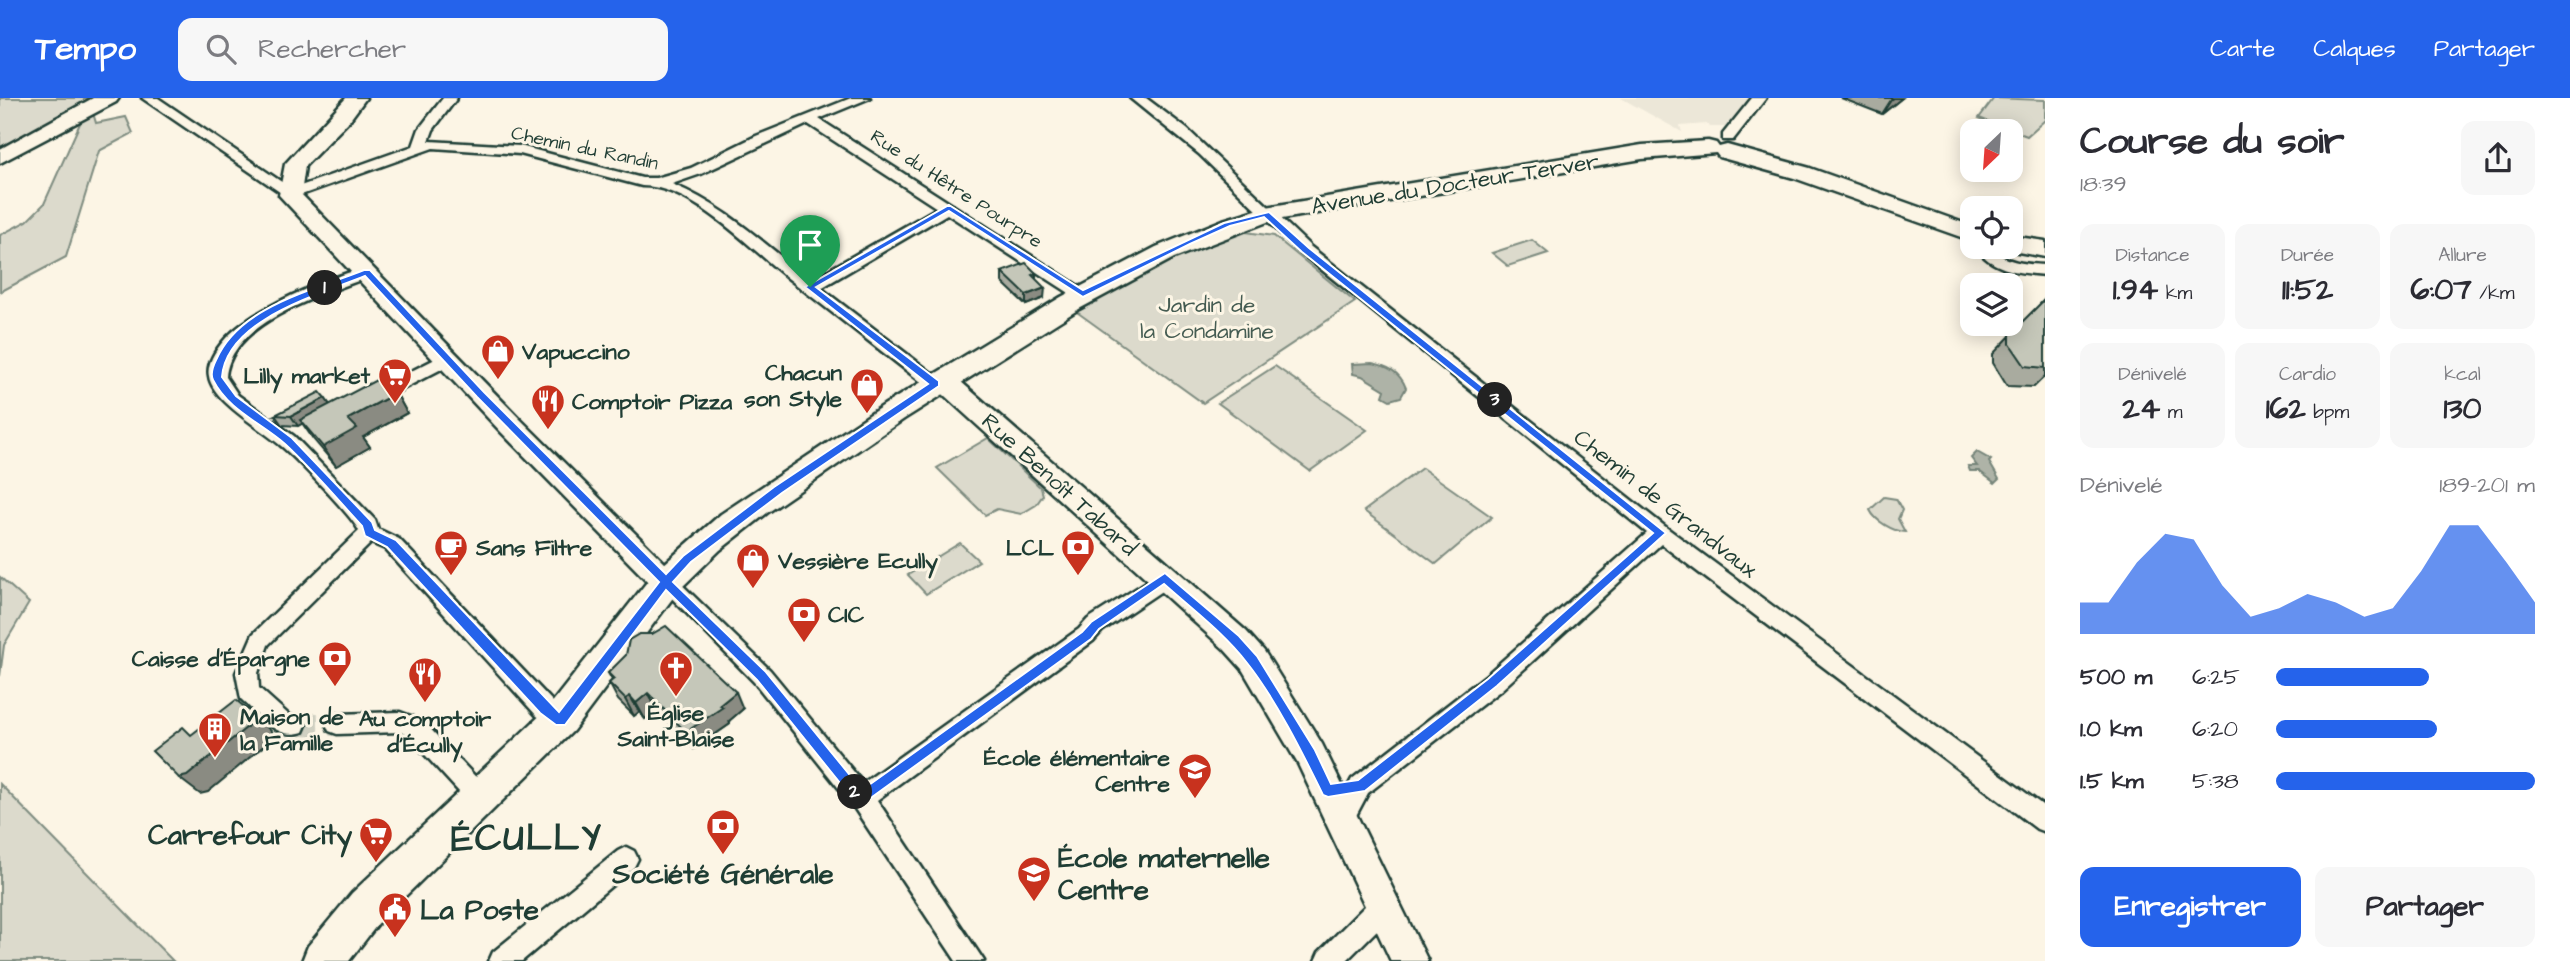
<!DOCTYPE html>
<html lang="fr">
<head>
<meta charset="utf-8">
<style>
	:root { --surface:#fff; --page:#f7f7f7; --text:#2b2b33; --muted:#7c7c81; --accent:#2563eb }
	body { margin:0; font-family:"Architects Daughter",sans-serif; background:var(--page); color:var(--text); height:100vh; display:flex; flex-direction:column; font-size:26px; white-space:nowrap }
	* { box-sizing:border-box; margin:0 }
	p { font-size:23px; color:var(--muted) }
	.icon { flex:none; width:38px; height:38px; fill:none; stroke:currentColor; stroke-width:2; stroke-linecap:round; stroke-linejoin:round }
	.map { position:relative; flex:1; overflow:hidden }
	.side { display:flex; flex-direction:column; background:var(--surface); width:525px }
	.side>* { flex:none }
	.needle { width:46px; rotate:205deg }
	.controls { position:absolute; left:1960px; top:21px; display:grid; gap:14px }
	.controls a { display:grid; place-items:center; width:63px; height:63px; border-radius:14px; background:var(--surface); box-shadow:0 4px 18px #0003; font-size:35px }
	.pin { position:absolute; display:grid; place-items:center; width:60px; height:60px; color:#fff; margin:-72px -30px; border-radius:50% 50% 50% 0; rotate:-45deg; box-shadow:0 0 7px #0007 }
	.pin .icon { rotate:45deg }
	.km { position:absolute; width:35px; height:35px; margin:-18px; border-radius:50%; background:#222; color:#fff; font-size:19px; line-height:35px; text-align:center }
	.round { display:grid; place-items:center; flex:none; width:74px; height:74px; border-radius:14px; background:var(--page) }
	.overview { display:flex; align-items:center; justify-content:space-between; height:119px; padding:0 35px }
	h1 { font-size:38px; font-weight:700; line-height:52px }
	.figures { display:grid; grid-template-columns:repeat(3,1fr); gap:10px; height:119px; padding:7px 35px }
	.figures div { display:grid; align-content:center; border-radius:14px; background:var(--page); text-align:center }
	.figures b { font-size:30px; font-weight:700 }
	.figures small { font-size:19px; font-weight:400 }
	.figures p { font-size:19px }
	.chart { height:196px; padding:14px 35px }
	.chart p { display:flex; justify-content:space-between }
	.chart svg { width:100%; height:126px; margin-top:7px; fill:var(--accent); opacity:.7 }
	.primary-button { display:flex; gap:14px; margin-top:auto; padding:14px 35px }
	.primary-button a { flex:1; height:80px; border-radius:14px; background:var(--accent); color:#fff; font-size:28px; font-weight:700; line-height:80px; text-align:center }
	.primary-button a+a { background:var(--page); color:var(--text) }
	ul { padding:0 35px; list-style:none; font-size:23px }
	li { display:grid; grid-template-columns:112px 84px 1fr; align-items:center; height:52px }
	li i { height:18px; border-radius:9px; background:var(--accent) }
	header { display:flex; align-items:center; gap:42px; box-sizing:border-box; height:98px; padding:0 35px; background:var(--accent); color:#fff }
	header strong { font-size:33px }
	nav { display:flex; gap:38px; margin-inline-start:auto; font-size:24px }
	.search { width:490px; height:63px; background:var(--page); display:flex; align-items:center; gap:18px; box-sizing:border-box; padding:0 24px; border-radius:14px; color:var(--muted); font-size:26px }
	main { display:flex; flex:1; min-height:0 }
	.map>svg:first-child { display:block }
	.built { fill:#ece7d8 }
	.green { fill:#dcdacc; stroke:#7e8c80; stroke-width:2 }
	.water { fill:#aeb3a7; stroke:#758479; stroke-width:2 }
	.lines { fill:none; stroke-linecap:round; stroke-linejoin:round }
	.street-tunnel { stroke:#d0d0c2; stroke-width:23; stroke-dasharray:23 11; stroke-linecap:butt }
	.street-casing { stroke:#1f3d34; stroke-width:5 }
	.secondary-casing { stroke:#1f3d34; stroke-width:5 }
	.primary-casing { stroke:#1f3d34; stroke-width:5 }
	.street { fill:#fcf5e5; fill-rule:evenodd }
	.secondary { fill:#fcf5e5; fill-rule:evenodd }
	.primary { fill:#fcf5e5; fill-rule:evenodd }
	.wall { fill:#a9ab9f; stroke:#1f3d34; stroke-width:2 }
	.shaded-wall { fill:#8a8b82; stroke:#1f3d34; stroke-width:2 }
	.building { fill:#c5c7b9; stroke:#1f3d34; stroke-width:2 }
	.route { fill:#2563eb; stroke:#fff; stroke-width:2; fill-rule:evenodd }
	.labels { text-anchor:middle; stroke-width:6; stroke-linejoin:round; paint-order:stroke }
	.far-street-label { font-size:19px; fill:#1f3d34; stroke:#fcf5e5 }
	.street-label { font-size:23px; fill:#1f3d34; stroke:#fcf5e5 }
	.park-label { font-size:23px; fill:#455c52; stroke:#fcf5e5 }
	.poi-label { font-size:23px; font-weight:bold; fill:#1f3d34; stroke:#fcf5e5; text-anchor:start }
	.near-poi-label { font-size:28px; font-weight:bold; fill:#1f3d34; stroke:#fcf5e5; text-anchor:start }
	.near-district-label { font-size:37px; font-weight:bold; letter-spacing:2px; fill:#1f3d34; stroke:#fcf5e5 }
</style>
</head>
<body>
<header>
<strong>Tempo</strong>
<div class="search"><svg class="icon" aria-label="search" viewBox="0 0 24 24"><circle cx="10" cy="10" r="6"/><path d="M15 15l6 6"/></svg>Rechercher</div>
<nav><a>Carte</a><a>Calques</a><a>Partager</a></nav>
</header>
<main>
<div class="map">
<svg width="2045" height="863" viewBox="0 0 2045 863">
	<rect width="100%" height="100%" fill="#fcf5e5"/>
	<filter id="ink" filterUnits="userSpaceOnUse"><feTurbulence type="fractalNoise" baseFrequency=".0143" numOctaves="2"/><feDisplacementMap in="SourceGraphic" scale="14" xChannelSelector="R" yChannelSelector="G"/><feConvolveMatrix kernelMatrix="1 2 1 2 8 2 1 2 1" color-interpolation-filters="sRGB"/></filter>
	<g filter="url(#ink)">
		<path class="built" d="M1621 0H1751L1727 29H1710L1707 26 1680 28 1682 34Z"/>
		<path class="green" d="M0 0H96L0 53Z
			M1994 0 2045 2V22L2027 38 1979 20Z
			M93 15 96 25 126 19 133 35 99 53 66 159 0 194V137L27 123 44 106 81 23Z
			M1232 132 1274 138 1355 204 1203 305 1074 212 1197 147Z
			M1532 142 1548 155 1508 168 1492 155Z
			M1275 268 1367 332 1310 373 1218 305Z
			M988 340 1041 390 1043 397 1036 407 1021 416 997 411 985 417 937 370Z
			M1422 370 1492 419 1436 466 1364 413Z
			M1884 399 1896 401 1902 412 1898 421 1905 434C1894 434 1875 423 1870 412Z
			M960 445 979 463 926 496 908 477Z
			M0 479 29 505 4 547 0 578Z
			M0 686 173 863H0Z"/>
		<path class="water" d="M1372 265C1388 268 1400 274 1406 290L1401 299 1390 302 1383 298 1385 292 1362 278 1353 276 1352 266Z
			M1977 354 1991 362 1989 364 1999 381 1995 385 1979 373H1970L1968 368H1977L1971 360Z"/>
		<g class="lines">
			<path class="street-tunnel" d="M295 627 337 626"/>
			<g class="street-casing">
				<path id="street" d="M142 0H158L292 91 413 48 419 31 443 0H457L433 32 429 43 520 48 642 80H656L691 70 756 38 851 0H870L819 21 1091 196 1089 200H1077L947 116 821 190 941 282 944 286 935 292 929 290C882 254 836 217 789 181 751 151 693 88 642 88L520 56 433 50 290 101ZM808 26 937 110 811 182C765 147 726 108 672 86L701 76Z
					M1130 0H1146L1187 31 1311 149 1667 430 2045 709V734L2037 731 1661 446 1501 592 1368 695 1350 729 1342 732 1334 729 1330 721 1352 681 1485 578 1647 435 1301 155 1199 56Z
					M1752 0H1766L1733 42H1723V36Z
					M1976 149H1991C2005 165 2025 166 2045 167V177C2019 175 1990 172 1976 149Z
					M367 169 373 171 375 174 373 177C328 196 230 222 226 279L238 297 294 338 375 422 378 431 399 441 553 604 568 615 571 622 568 629 560 632 537 618 385 451 371 445 268 547 258 575 259 590 289 617 303 620 306 627 303 634C277 643 258 616 241 601L236 575 253 536 359 433C354 420 294 358 280 347 262 331 212 303 209 278 206 265 218 249 226 240 254 210 327 180 367 169Z
					M447 255 453 257 455 261 453 265 376 305 370 307 361 301 364 297Z
					M1165 472 1172 474 1175 480 1172 486 1102 533 1093 543 877 702 984 863H956L853 708 754 584 656 484 659 478 666 476 673 478 770 572 863 685 1079 531 1088 521Z
					M400 614 422 622 487 691 491 699 487 707 479 710 471 707 406 636 400 634 337 636 329 633 326 626 329 619 337 616Z
					M626 749 634 753 638 761 634 769 522 863H489L493 854 618 753Z
					M1387 802 1396 805 1399 814 1396 823 1381 828 1346 863H1315L1319 854 1365 808Z"/>
			</g>
			<g class="secondary-casing">
				<path id="secondary" d="M93 0H119L116 4 0 65V51Z
					M346 0H366L349 23 305 68 301 96 520 321 676 476 681 484 676 492 666 496 656 492 502 335 279 97 285 66Z
					M943 273 952 276 1246 533 1264 553 1322 646 1428 863H1391L1298 666 1242 571 1224 551 934 288 931 282 934 276Z"/>
			</g>
			<g class="primary-casing">
				<path id="primary" d="M1708 43 1716 45 1719 49 1727 47 1810 70 1972 128V143L1794 80 1719 59 1716 55 1642 61 1270 123 1174 160 1079 211 904 321 767 415 720 452 678 493 573 633 380 823 349 863H302L308 848 352 795 547 611 654 475 721 416 884 307 1061 199 1156 149 1223 122 1266 109 1642 47Z
					M2011 138 2045 143V159L2002 151 2000 149H2011Z"/>
			</g>
			<use href="#street" class="street"/>
			<use href="#secondary" class="secondary"/>
			<use href="#primary" class="primary"/>
		</g>
		<path class="wall" d="M1841 0H1902L1882 16Z
			M1002 174 1036 175V182L1044 200 1026 207 1002 184Z
			M2045 201V278L2034 289 2007 288 1993 265V256Z
			M396 295 407 315 363 339 370 349 336 368 313 341 302 325 298 328 282 327 275 317 325 300 330 307Z
			M652 536 743 611 729 623 730 626 694 651 657 612 645 621 639 614 634 618 618 602 609 585 612 582 608 575Z"/>
		<path class="shaded-wall" d="M1894 0H1902L1882 16 1891 2Z
			M1045 190 1044 200 1026 207V197Z
			M396 295 407 315 363 339 370 349 336 368 323 349 348 321Z
			M325 300 332 310 298 328 291 318Z
			M736 594 743 611 729 623 730 626 694 651 686 634Z
			M648 595 657 612 645 621 636 605Z
			M630 598 639 614 634 618 625 601Z
			M254 617 272 634 266 646 208 694 200 696 179 680Z"/>
		<path class="building" d="M1026 165 1036 175 1032 177 1045 190 1026 197 1002 174Z
			M2045 201V270L2025 268 2010 246V236Z
			M382 279 396 295 348 321 357 330 323 349 300 322Z
			M320 294 325 300 291 318 275 317Z
			M666 528 736 594 720 607 723 609 686 634 648 595 636 605 630 598 625 601 609 585 614 581 608 575 626 557 629 542 639 536H652Z
			M236 602 254 617 247 629 187 678 179 680 152 653 183 629 191 637Z"/>
	</g>
	<path class="route" d="M949 107 1083 192 1224 125 1269 114 1309 150 1666 435 1497 588 1365 693 1328 699 1323 697C1303 656 1275 600 1247 565 1224 535 1192 511 1164 486L1099 531 1091 541 861 707 856 705 757 582 666 492 565 627H556L540 615 387 449 365 438 362 428C337 401 312 371 285 346 261 325 228 312 213 282 210 276 213 268 216 262 239 208 314 192 364 172H370L484 294 666 476 683 458 774 389 928 286 805 189ZM949 113 1083 199 1190 146 1230 128 1264 119 1302 154 1653 435 1488 581 1358 682 1331 686 1315 652 1257 558 1239 538 1165 475 1091 524 1082 534 862 692 766 574 673 484 691 464 782 395 939 288V283L816 189ZM365 178 477 299 659 484 559 614 396 442 375 432 372 424 292 340 236 298 222 279C227 221 319 197 365 178Z"/>
	<defs>
		<g id="shop-pin" transform="scale(1.75)"><path d="M0 17L-7.5 6A9.5 9.5 0 1 1 7.5 6Z" fill="#c8321e" stroke="#fcf5e5"/><path d="M-5-2.5h2.3a2.7 3.5 0 0 1 5.4 0H5L5.5 6h-11ZM-1.5-2.5h3a1.5 2.3 0 0 0-3 0Z" fill="#fff"/></g>
		<g id="supermarket-pin" transform="scale(1.75)"><path d="M0 17L-7.5 6A9.5 9.5 0 1 1 7.5 6Z" fill="#c8321e" stroke="#fcf5e5"/><path d="M-6-5.5h2.5l.6 2H6L4.5 2H-2.5L-4.4-4H-6ZM-1.5 3.2a1.3 1.3 0 1 0 .1 0ZM3 3.2a1.3 1.3 0 1 0 .1 0Z" fill="#fff"/></g>
		<g id="restaurant-pin" transform="scale(1.75)"><path d="M0 17L-7.5 6A9.5 9.5 0 1 1 7.5 6Z" fill="#c8321e" stroke="#fcf5e5"/><path d="M-5-6h1v4h1v-4h1v4h1v-4h1v5L-1.5 .5V6h-2V.5L-5-1ZM5-6V6H3V1.5H1.5Q1.5-4 5-6Z" fill="#fff"/></g>
		<g id="cafe-pin" transform="scale(1.75)"><path d="M0 17L-7.5 6A9.5 9.5 0 1 1 7.5 6Z" fill="#c8321e" stroke="#fcf5e5"/><path d="M-5.5-4.5H6V0H3Q3 3.5 0 3.5H-2.5Q-5.5 3.5-5.5 0ZM3-3.2v2h1.7v-2ZM-6 4.5H4V6H-6Z" fill="#fff"/></g>
		<g id="bank-pin" transform="scale(1.75)"><path d="M0 17L-7.5 6A9.5 9.5 0 1 1 7.5 6Z" fill="#c8321e" stroke="#fcf5e5"/><path d="M-6-4H6V4H-6ZM0-2.3a2.3 2.3 0 1 0 0 4.6a2.3 2.3 0 1 0 0-4.6Z" fill="#fff"/></g>
		<g id="church-pin" transform="scale(1.75)"><path d="M0 17L-7.5 6A9.5 9.5 0 1 1 7.5 6Z" fill="#c8321e" stroke="#fcf5e5"/><path d="M-1.2-6h2.4v3.5h3.3v2.4h-3.3V6h-2.4V-.1h-3.3v-2.4h3.3Z" fill="#fff"/></g>
		<g id="building-pin" transform="scale(1.75)"><path d="M0 17L-7.5 6A9.5 9.5 0 1 1 7.5 6Z" fill="#c8321e" stroke="#fcf5e5"/><path d="M-4-6H4V6H1V3H-1V6H-4ZM-2.5-4.3h1.7v1.8h-1.7ZM.8-4.3h1.7v1.8H.8ZM-2.5-1h1.7V.8h-1.7ZM.8-1h1.7V.8H.8Z" fill="#fff"/></g>
		<g id="school-pin" transform="scale(1.75)"><path d="M0 17L-7.5 6A9.5 9.5 0 1 1 7.5 6Z" fill="#c8321e" stroke="#fcf5e5"/><path d="M0-5L7-2L0 1L-7-2ZM-4 1L0 2.5L4 1V4Q0 6-4 4Z" fill="#fff"/></g>
		<g id="civic-pin" transform="scale(1.75)"><path d="M0 17L-7.5 6A9.5 9.5 0 1 1 7.5 6Z" fill="#c8321e" stroke="#fcf5e5"/><path d="M-.6-6.5H3V-4.5H.6V-3L4-1V1h2V6H-6V1h2V-1L-.6-3ZM-1.2 2.5V6h2.4V2.5Z" fill="#fff"/></g>
	</defs>
	<g fill-rule="evenodd">
		<use href="#shop-pin" x="498" y="253"/>
		<use href="#supermarket-pin" x="395" y="277"/>
		<use href="#shop-pin" x="867" y="287"/>
		<use href="#restaurant-pin" x="548" y="303"/>
		<use href="#cafe-pin" x="451" y="449"/>
		<use href="#bank-pin" x="1078" y="449"/>
		<use href="#shop-pin" x="753" y="462"/>
		<use href="#bank-pin" x="804" y="516"/>
		<use href="#bank-pin" x="335" y="560"/>
		<use href="#church-pin" x="676" y="570"/>
		<use href="#restaurant-pin" x="425" y="576"/>
		<use href="#building-pin" x="215" y="631"/>
		<use href="#school-pin" x="1195" y="672"/>
		<use href="#bank-pin" x="723" y="728"/>
		<use href="#supermarket-pin" x="376" y="736"/>
		<use href="#school-pin" x="1034" y="775"/>
		<use href="#civic-pin" x="395" y="811"/>
	</g>
	<g class="labels">
		<g class="far-street-label">
			<text transform="translate(585 49) rotate(12)" y="7">Chemin du Randin</text>
			<text transform="translate(957 90) rotate(33)" y="7">Rue du Hêtre Pourpre</text>
		</g>
		<g class="street-label">
			<text transform="translate(1455 85) rotate(-9)" y="8">Avenue du Docteur Terver</text>
			<text transform="translate(1060 386) rotate(42)" y="8">Rue Benoît Tabard</text>
			<text transform="translate(1666 405) rotate(38)" y="8">Chemin de Grandvaux</text>
		</g>
		<g class="park-label">
			<text x="1207" y="214">Jardin de<tspan x="1207" dy="26">la Condamine</tspan></text>
		</g>
		<g class="poi-label">
			<text x="522" y="261">Vapuccino</text>
			<text x="842" y="282" text-anchor="end">Chacun<tspan x="842" dy="26">son Style</tspan></text>
			<text x="370" y="285" text-anchor="end">Lilly market</text>
			<text x="572" y="311">Comptoir Pizza</text>
			<text x="476" y="457">Sans Filtre</text>
			<text x="1054" y="457" text-anchor="end">LCL</text>
			<text x="778" y="470">Vessière Ecully</text>
			<text x="828" y="524">CIC</text>
			<text x="310" y="568" text-anchor="end">Caisse d'Épargne</text>
			<text x="676" y="622" text-anchor="middle">Église<tspan x="676" dy="26">Saint-Blaise</tspan></text>
			<text x="240" y="626">Maison de<tspan x="240" dy="26">la Famille</tspan></text>
			<text x="425" y="628" text-anchor="middle">Au comptoir<tspan x="425" dy="26">d'Écully</tspan></text>
			<text x="1170" y="667" text-anchor="end">École élémentaire<tspan x="1170" dy="26">Centre</tspan></text>
		</g>
		<g class="near-poi-label">
			<text x="352" y="746" text-anchor="end">Carrefour City</text>
			<text x="1058" y="769">École maternelle<tspan x="1058" dy="32">Centre</tspan></text>
			<text x="723" y="785" text-anchor="middle">Société Générale</text>
			<text x="420" y="821">La Poste</text>
		</g>
		<g class="near-district-label">
			<text x="527" y="752">ÉCULLY</text>
		</g>
	</g>
</svg>
<div class="controls">
<a><svg class="needle" viewBox="-14 -14 28 28"><path d="M0-13l5 13h-10z" fill="#e53935"/><path d="M0 13l5-13h-10z" fill="#7c7c81"/></svg></a>
<a><svg class="icon" aria-label="locate" viewBox="0 0 24 24"><circle cx="12" cy="12" r="6"/><path d="M12 2v4M12 18v4M2 12h4M18 12h4"/></svg></a>
<a><svg class="icon" aria-label="layers" viewBox="0 0 24 24"><path d="M12 4l9 5-9 5-9-5zM3 14l9 5 9-5"/></svg></a>
</div>
<div class="pin" style="left:810px;top:189px;background:#1e9e55"><svg class="icon" aria-label="arrive" viewBox="0 0 24 24"><path d="M6 21V4h12l-3 4 3 4H6"/></svg></div>
<b class="km" style="left:325px;top:190px">1</b>
<b class="km" style="left:855px;top:694px">2</b>
<b class="km" style="left:1495px;top:302px">3</b>
</div>
<section class="side">
<div class="overview"><div><h1>Course du soir</h1><p>18:39</p></div><a class="round"><svg class="icon" aria-label="share" viewBox="0 0 24 24"><path d="M12 15V3M7 8l5-5 5 5M5 13v7h14v-7"/></svg></a></div>
<div class="figures">
<div><p>Distance</p><b>1.94<small> km</small></b></div>
<div><p>Durée</p><b>11:52</b></div>
<div><p>Allure</p><b>6:07<small> /km</small></b></div>
</div>
<div class="figures">
<div><p>Dénivelé</p><b>24<small> m</small></b></div>
<div><p>Cardio</p><b>162<small> bpm</small></b></div>
<div><p>kcal</p><b>130</b></div>
</div>
<div class="chart"><p><span>Dénivelé</span>189–201 m</p>
<svg viewBox="0 0 160 44" preserveAspectRatio="none"><path d="M0 44V33L10 33L20 19L30 9L40 11L50 27L60 38L70 35L80 30L90 33L100 38L110 35L120 22L130 6L140 6L150 19L160 33V44z"/></svg>
</div>
<ul>
<li><b>500 m</b>6:25<i style="width:59%"></i></li>
<li><b>1.0 km</b>6:20<i style="width:62%"></i></li>
<li><b>1.5 km</b>5:38<i style="width:100%"></i></li>
</ul>
<div class="primary-button"><a>Enregistrer</a><a>Partager</a></div>
</section>
</main>
</body>
</html>
